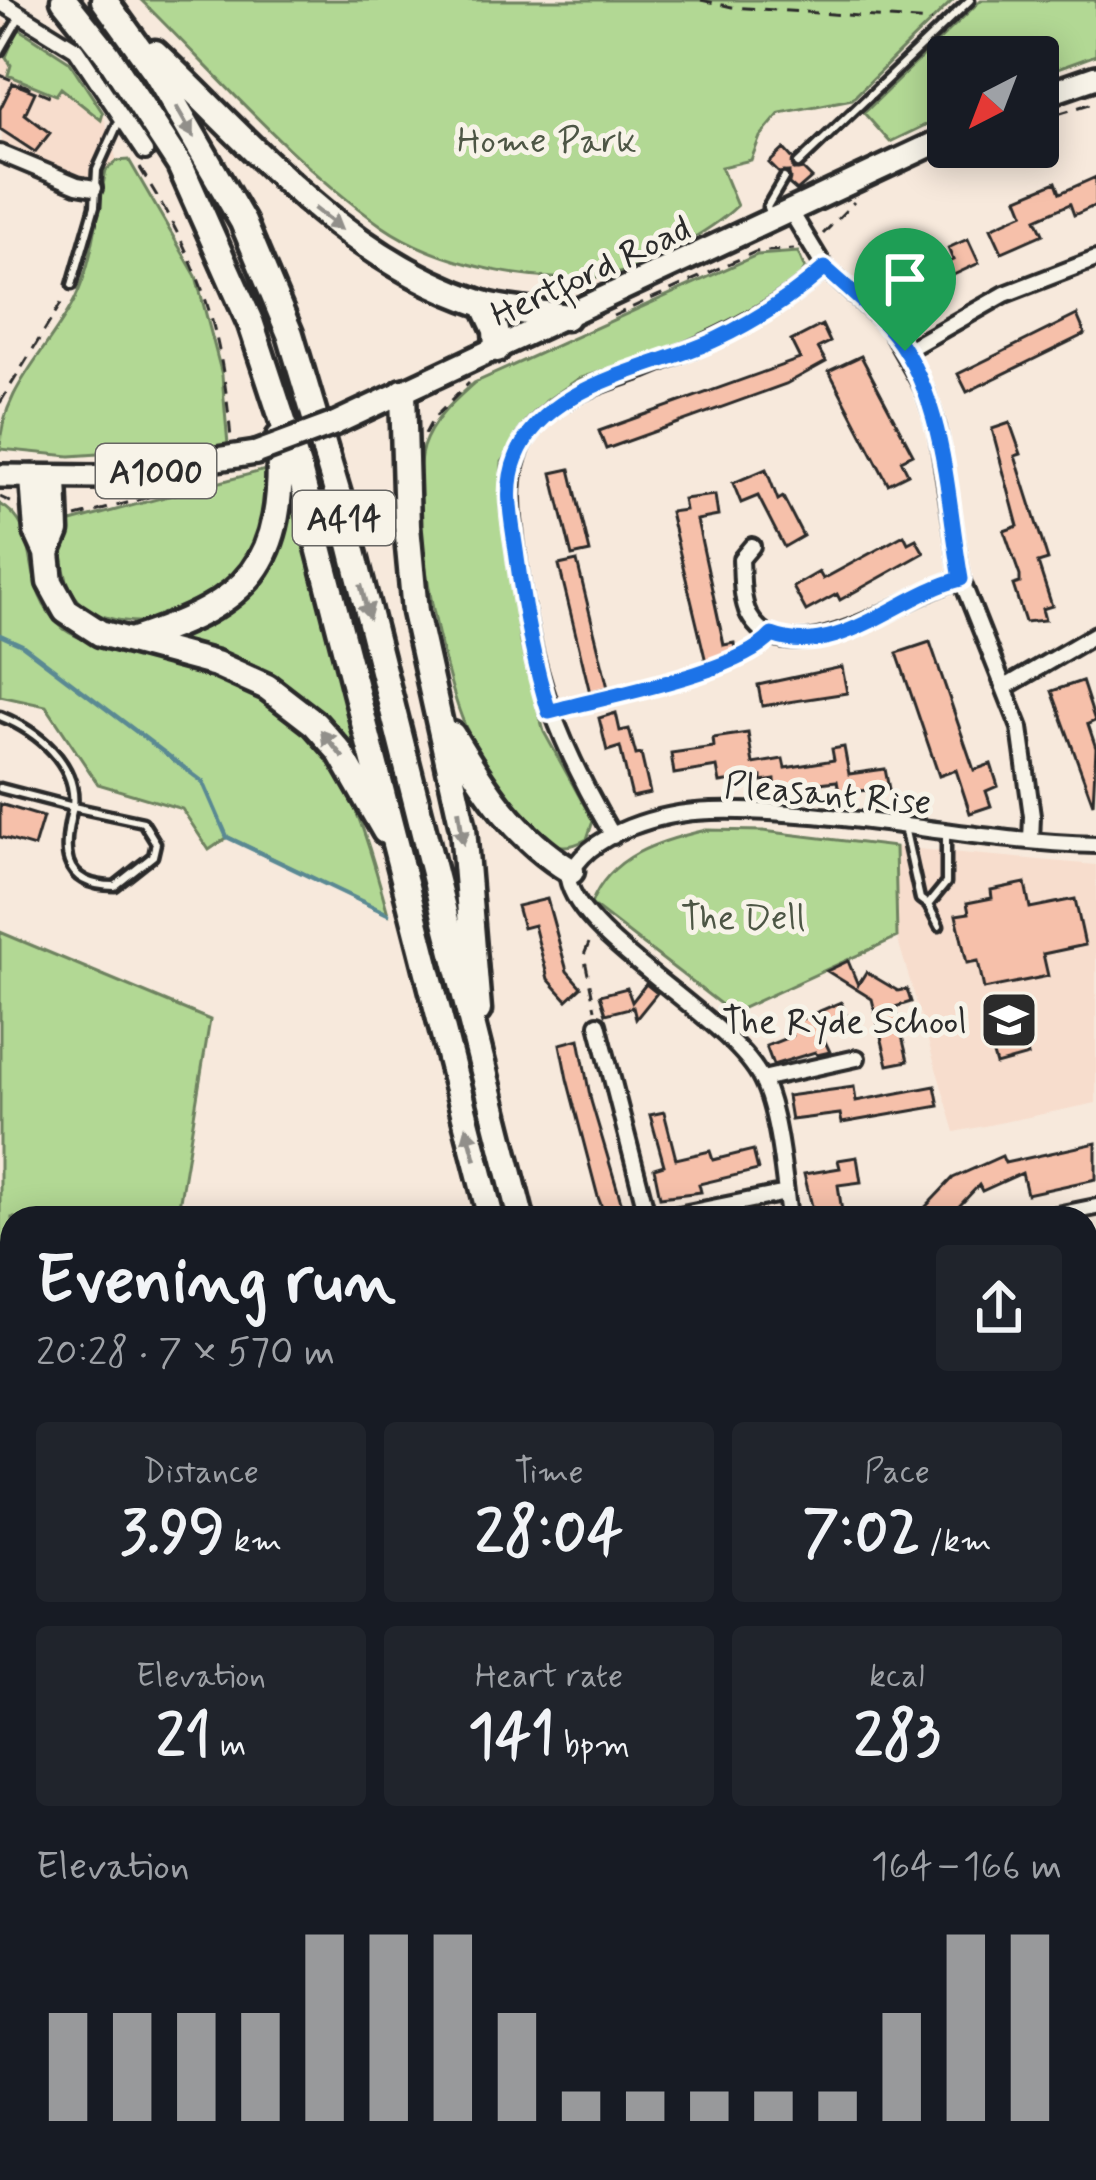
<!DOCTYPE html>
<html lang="en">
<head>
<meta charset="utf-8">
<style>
	:root { --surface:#171b24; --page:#20242c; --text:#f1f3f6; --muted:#9ea1a6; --accent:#98999b }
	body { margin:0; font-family:Mynerve,sans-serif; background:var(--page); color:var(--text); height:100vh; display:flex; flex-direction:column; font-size:45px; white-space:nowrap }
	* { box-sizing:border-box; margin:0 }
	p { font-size:39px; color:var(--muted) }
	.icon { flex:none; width:66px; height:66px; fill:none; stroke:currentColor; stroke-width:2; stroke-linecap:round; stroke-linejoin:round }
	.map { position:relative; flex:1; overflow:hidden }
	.drawer { position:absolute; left:0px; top:1206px; width:1098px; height:975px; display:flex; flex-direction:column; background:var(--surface); border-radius:36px 36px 0 0; box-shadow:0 6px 30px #0003 }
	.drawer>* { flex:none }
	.needle { width:78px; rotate:222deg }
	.tools { position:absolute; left:927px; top:36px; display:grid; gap:24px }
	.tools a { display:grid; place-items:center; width:132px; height:132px; border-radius:12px; background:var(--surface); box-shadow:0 6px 30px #0003; font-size:60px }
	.pin { position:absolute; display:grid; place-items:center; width:102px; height:102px; color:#fff; margin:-123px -51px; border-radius:50% 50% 50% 0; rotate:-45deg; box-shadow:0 0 12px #0007 }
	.pin .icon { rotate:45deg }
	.round { display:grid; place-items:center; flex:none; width:126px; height:126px; border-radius:12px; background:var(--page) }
	.overview { display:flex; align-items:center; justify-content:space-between; height:204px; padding:0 36px }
	h1 { font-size:66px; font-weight:700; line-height:90px }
	.stats { display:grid; grid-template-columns:repeat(3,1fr); gap:18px; height:204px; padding:12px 36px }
	.stats div { display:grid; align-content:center; border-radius:12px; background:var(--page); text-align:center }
	.stats b { font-size:60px; font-weight:700 }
	.stats small { font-size:33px; font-weight:400 }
	.stats p { font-size:33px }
	.chart { height:336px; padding:24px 36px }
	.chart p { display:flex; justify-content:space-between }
	.chart svg { width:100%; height:216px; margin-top:12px; stroke:var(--accent); stroke-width:6 }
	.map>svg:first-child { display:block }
	.built { fill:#f7ddcd }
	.green { fill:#b2d894; stroke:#6e8260; stroke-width:3 }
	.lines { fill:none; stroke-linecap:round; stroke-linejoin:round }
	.stream { stroke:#5a8993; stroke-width:4.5 }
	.river { stroke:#7ac7d9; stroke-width:30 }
	.building { fill:#f6c0aa; stroke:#2b2b2b; stroke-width:3 }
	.lane-casing { stroke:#2b2b2b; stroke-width:15 }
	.street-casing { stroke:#2b2b2b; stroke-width:22 }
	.primary-casing { stroke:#2b2b2b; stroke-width:30 }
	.highway-casing { stroke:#2b2b2b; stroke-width:33 }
	.path { stroke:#2b2b2b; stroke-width:3; stroke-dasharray:12 9; stroke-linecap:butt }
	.lane { stroke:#f7f3e8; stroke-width:6 }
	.street { stroke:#f7f3e8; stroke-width:14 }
	.primary { stroke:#f7f3e8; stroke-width:21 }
	.highway { stroke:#f7f3e8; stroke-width:24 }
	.rail-casing { stroke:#2b2b2b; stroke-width:9 }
	.rail { stroke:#f7f3e8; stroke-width:4.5; stroke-dasharray:14; stroke-linecap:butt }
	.primary-bridge-casing { stroke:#2b2b2b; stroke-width:30; stroke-linecap:butt }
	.primary-bridge { stroke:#f7f3e8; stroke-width:21 }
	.oneway { fill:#918f8a }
	.route-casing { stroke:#fff; stroke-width:24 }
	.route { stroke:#1a73e8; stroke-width:15 }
	.labels { text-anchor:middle; stroke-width:10; stroke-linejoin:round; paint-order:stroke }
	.shield { fill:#f7f3e8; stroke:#686764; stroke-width:3 }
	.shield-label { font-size:33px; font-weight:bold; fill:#2b2b2b }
	.park-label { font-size:36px; fill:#4d5645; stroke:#f7f3e8 }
	.street-label { font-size:36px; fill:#2b2b2b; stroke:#f7f3e8 }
	.poi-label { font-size:36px; fill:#2b2b2b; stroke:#f7f3e8; text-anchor:end }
</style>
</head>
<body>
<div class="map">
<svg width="1096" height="2180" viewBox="0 0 1096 2180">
	<rect width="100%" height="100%" fill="#f7e9dc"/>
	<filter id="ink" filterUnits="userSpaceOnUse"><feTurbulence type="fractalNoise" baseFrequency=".00833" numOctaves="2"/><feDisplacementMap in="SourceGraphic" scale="24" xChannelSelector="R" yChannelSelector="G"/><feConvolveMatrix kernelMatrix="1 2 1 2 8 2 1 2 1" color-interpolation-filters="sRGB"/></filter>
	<g filter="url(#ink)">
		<path class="built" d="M0 18 69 61 103 113 117 161 106 170 100 198 2 163Z
			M895 847 1096 865V1103L955 1132 897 937Z"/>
		<path class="green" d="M141 0H953L852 99 780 113 760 137 751 160 721 167 737 206C712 230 645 269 610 275 542 287 438 265 382 226 293 163 218 76 141 0Z
			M981 0H1096V55L1038 76V57H948V114L890 142 864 113Z
			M18 28 69 61 103 113 101 120 61 88 56 95 8 75 11 65 6 57Z
			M129 160 196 276 222 375 228 445 70 456 0 449C0 390 50 349 75 299 94 260 97 212 106 170L117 161Z
			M798 252 805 269 797 281 712 335 578 379 546 401 502 462 500 508 520 642 544 732 593 821 587 839C552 859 536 834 516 806 498 782 479 756 466 728 442 674 406 503 423 447 432 420 453 402 474 383L757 255Z
			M269 469C267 505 257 555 232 583 224 592 208 607 196 612 163 626 98 629 75 596 60 574 61 548 64 524Z
			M292 484 365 772C307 696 268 664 174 642 262 600 271 577 292 484Z
			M0 504C48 531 14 587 64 629 84 645 143 653 170 660 324 702 350 772 388 914L228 837 209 850 182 809 98 784 46 706 0 696Z
			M706 830 763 831 895 847 897 937 732 1013 591 904C610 855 659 841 706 830Z
			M0 932 210 1020 177 1218H12V1568L0 1567Z
			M0 1710 12 1745V2169H377L383 2180H0Z"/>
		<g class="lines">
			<path class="stream" d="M0 635 22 645 203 782 227 837 388 914
				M0 1961 12 1959
				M0 2132 12 2142
				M44 2169 54 2180
				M212 2180 216 2169"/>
			<path class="river" d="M0 1836 12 1843
				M249 2180 253 2169"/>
		</g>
		<path class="building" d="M13 83 35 92 25 114 50 133 35 152 0 129V109Z
			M784 149 793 159 794 170 803 169 812 178 797 191 789 184V172L779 173 769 163Z
			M1096 177V205L1074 215 1070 204 1036 219 1043 234 1002 252 991 228 1024 213 1018 198 1056 182 1060 193Z
			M968 239 979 263 949 277 943 264 953 260 948 248Z
			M1077 315 1085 334 967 392 958 374Z
			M822 325 830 342 818 348 826 362 786 384 606 449 599 431 800 359 791 341Z
			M861 356 913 454 901 460 908 474 888 484 829 371Z
			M1010 423 1021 454 1015 456 1048 560 1038 563 1052 606 1042 609 1045 620 1025 622 1013 585 1020 583V576L1004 531 1018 526 992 429Z
			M570 469 590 552 572 556 552 473Z
			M766 469 778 500 783 497 803 536 784 547 758 496 741 503 733 483Z
			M715 495 718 516 697 520 724 645 734 643 736 656 706 662 670 512 685 510 683 499Z
			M904 535 908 543 916 539 924 553 840 600 837 594 806 611 793 587 819 572 823 579Z
			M577 561 608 688 590 693 559 565Z
			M930 642 974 770 991 764 998 786 986 791 991 806 970 813 956 770 939 776 897 653Z
			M842 667 847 693 762 706 758 685Z
			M1082 681 1095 721 1088 724 1096 748 1093 804 1052 691Z
			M616 713 620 731 629 729 636 755 641 754 650 793 632 797 620 747 607 751 599 718Z
			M748 733 753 764 783 759 785 768 834 760 832 749 844 747 849 774 885 769 889 789 839 792 837 781 776 788 775 780 762 782V777L720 783 717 767 674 774 671 753 714 747 713 738Z
			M0 804 43 817 34 847 0 837Z
			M1025 883 1030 908 1075 899 1085 945 1043 954 1048 976 984 989 978 961 967 963 956 915 969 913 967 903 992 898 991 890Z
			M547 899 567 971 581 987 567 1000 548 979 534 925 523 928 517 906Z
			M848 961 858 985 866 972 898 991 907 989 911 1002 895 1007 908 1061 888 1065 872 999 827 971Z
			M646 984 657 993 636 1019 633 1007 606 1014 600 995 627 988 632 1002Z
			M841 1002 849 1021 821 1033 830 1052 817 1055 815 1052 773 1065 766 1046 792 1036 787 1025Z
			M1021 1031 1028 1056 996 1065 989 1041Z
			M579 1039 591 1101 625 1215 614 1218H606L598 1197 567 1079 560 1044Z
			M935 1086 939 1106 842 1123 840 1114 791 1120 787 1096 854 1087 856 1101Z
			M664 1112 676 1159 710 1151 713 1160 753 1150 758 1170 699 1184 701 1192 660 1197 654 1168 664 1165 650 1115Z
			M1096 1143V1179L1027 1194 1022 1173 982 1191 979 1185 948 1218H915L953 1178 1002 1156 1005 1163Z
			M857 1157 861 1182 838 1185 843 1218H815L804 1174 840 1168 838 1160Z"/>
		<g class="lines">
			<g class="lane-casing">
				<path id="lane" d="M0 51 19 18
					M798 164 970 0
					M769 213 767 207 784 178
					M72 285 95 206 97 170 121 117
					M0 716C37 731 78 763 73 807L0 788
					M73 807 143 822 156 843 153 856 115 886C59 886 62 848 73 807Z
					M904 827 920 899 928 905 946 883V832
					M928 905 939 926"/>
			</g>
			<g class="street-casing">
				<path id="street" d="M0 2 76 49 145 152
					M0 153 77 185 94 188
					M791 212 825 268 888 326 925 391 937 428 961 579 1020 728 1032 816 1031 841
					M905 351 1005 294 1096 259
					M752 546 741 559C742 576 741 599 749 615 787 685 911 591 961 579
					M1007 686 1096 634
					M613 836C558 742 531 671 518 562 509 494 500 433 574 396 595 385 620 378 642 370 708 343 771 315 825 268
					M598 1024 648 1218
					M762 1079 857 1058
					M663 1218 786 1193
					M789 1218C784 1180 779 1114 762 1080 732 1018 579 940 568 879 587 831 665 812 712 811 840 808 968 842 1096 845
					M1042 1218 1096 1207
					M1086 1405 1096 1403
					M1086 1669 1096 1677
					M1086 1735 1096 1722"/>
			</g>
			<g class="primary-casing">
				<path id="primary" d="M1038 97 1096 77
					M334 424 948 137
					M0 476 100 477 256 453"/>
			</g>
			<g class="highway-casing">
				<path id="highway" d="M64 0 108 55 180 165 251 324 300 473 491 1218
					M104 0 156 72 243 222 290 334 342 508 521 1218
					M155 53C258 150 344 258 483 304 510 312 538 312 566 317
					M484 304 496 330 497 349
					M403 392 407 526 415 612 463 828 478 1010
					M33 478 37 531 47 553 50 582 66 611 100 633 216 664 267 687 315 724 339 751 385 831
					M47 553 56 531 54 479
					M134 640C250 602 286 565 279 438
					M452 735C485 790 515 837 571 871
					M1086 2142 1096 2152
					M981 2169 990 2180"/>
			</g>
			<path class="path" d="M701 0 732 7 932 21
				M0 75 54 98
				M1038 120 1096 102
				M960 153 975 147
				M140 168C201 266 221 323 231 439
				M823 234 854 202
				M613 316 755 252 794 249
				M0 403 65 297
				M425 434 433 419 469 383
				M0 497 13 503
				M76 517 211 480
				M568 707 727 664 759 650
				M589 943 584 955 595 1009
				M1086 1696H1096"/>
			<use href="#lane" class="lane"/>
			<use href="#street" class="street"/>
			<use href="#primary" class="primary"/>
			<use href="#highway" class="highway"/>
			<g class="rail-casing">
				<path id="rail" d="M1086 1934 1096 1922
					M1086 1965 1096 1954
					M843 2180 855 2169
					M875 2180 886 2169"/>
			</g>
			<use href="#rail" class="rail"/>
			<g class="primary-bridge-casing">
				<path id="primary-bridge" d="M256 453 334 424"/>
			</g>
			<use href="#primary-bridge" class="primary-bridge"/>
		</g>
		<defs><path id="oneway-solid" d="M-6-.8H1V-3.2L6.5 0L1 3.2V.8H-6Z" transform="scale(3)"/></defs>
		<g class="oneway">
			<use href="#oneway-solid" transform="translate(185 122) rotate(60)"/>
			<use href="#oneway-solid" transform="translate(328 219) rotate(38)"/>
			<use href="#oneway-solid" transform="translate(365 602) rotate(76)"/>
			<use href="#oneway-solid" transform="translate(332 744) rotate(-129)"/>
			<use href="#oneway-solid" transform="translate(461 827) rotate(82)"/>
			<use href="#oneway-solid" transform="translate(471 1143) rotate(-105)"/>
		</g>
	</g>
	<g class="lines" filter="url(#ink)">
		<g class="route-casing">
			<path id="route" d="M825 268C846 287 868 305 886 325 946 392 946 495 961 579 900 594 838 660 772 635 739 673 603 697 549 712 533 661 524 611 517 558 513 525 503 490 516 458 545 382 653 370 717 339 757 320 792 297 825 268Z"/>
		</g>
		<use href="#route" class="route"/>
	</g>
	<defs>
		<g id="school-square" transform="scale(3)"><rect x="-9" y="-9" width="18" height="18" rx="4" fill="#2b2b2b" stroke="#f7f3e8"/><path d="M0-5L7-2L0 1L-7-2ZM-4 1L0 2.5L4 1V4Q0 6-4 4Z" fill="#fff"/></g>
	</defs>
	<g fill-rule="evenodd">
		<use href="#school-square" x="1009" y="1020"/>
	</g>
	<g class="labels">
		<g class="shield">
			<rect x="96" y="444" width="120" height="54" rx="9"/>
			<rect x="293" y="491" width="102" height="54" rx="9"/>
		</g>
		<g class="shield-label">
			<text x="156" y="483">A1000</text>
			<text x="344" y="530">A414</text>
		</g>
		<g class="park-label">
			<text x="547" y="152">Home Park</text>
			<text x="743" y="929">The Dell</text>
		</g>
		<g class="street-label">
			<text transform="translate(590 270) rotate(-25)" y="13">Hertford Road</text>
			<text transform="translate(828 792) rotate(5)" y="13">Pleasant Rise</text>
		</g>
		<g class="poi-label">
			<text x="967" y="1033">The Ryde School</text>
		</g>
	</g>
</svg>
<div class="tools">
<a><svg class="needle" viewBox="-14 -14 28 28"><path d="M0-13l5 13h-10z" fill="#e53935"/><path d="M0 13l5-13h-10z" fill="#9ea1a6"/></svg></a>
</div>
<div class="pin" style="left:905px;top:351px;background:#1e9e55"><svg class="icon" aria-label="arrive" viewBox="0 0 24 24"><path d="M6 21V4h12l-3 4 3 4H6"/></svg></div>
<section class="drawer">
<div class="overview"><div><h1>Evening run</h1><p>20:28 · 7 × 570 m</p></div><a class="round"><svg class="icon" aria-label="share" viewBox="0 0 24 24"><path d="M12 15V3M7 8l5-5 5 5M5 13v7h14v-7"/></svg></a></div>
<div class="stats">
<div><p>Distance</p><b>3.99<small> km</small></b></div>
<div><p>Time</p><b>28:04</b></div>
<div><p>Pace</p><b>7:02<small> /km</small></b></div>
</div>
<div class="stats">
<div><p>Elevation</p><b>21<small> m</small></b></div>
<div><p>Heart rate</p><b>141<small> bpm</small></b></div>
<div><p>kcal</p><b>283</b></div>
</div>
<div class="chart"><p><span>Elevation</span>164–166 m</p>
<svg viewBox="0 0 160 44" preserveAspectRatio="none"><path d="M5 44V22M15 44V22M25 44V22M35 44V22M45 44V6M55 44V6M65 44V6M75 44V22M85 44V38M95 44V38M105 44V38M115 44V38M125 44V38M135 44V22M145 44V6M155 44V6"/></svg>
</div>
</section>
</div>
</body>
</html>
